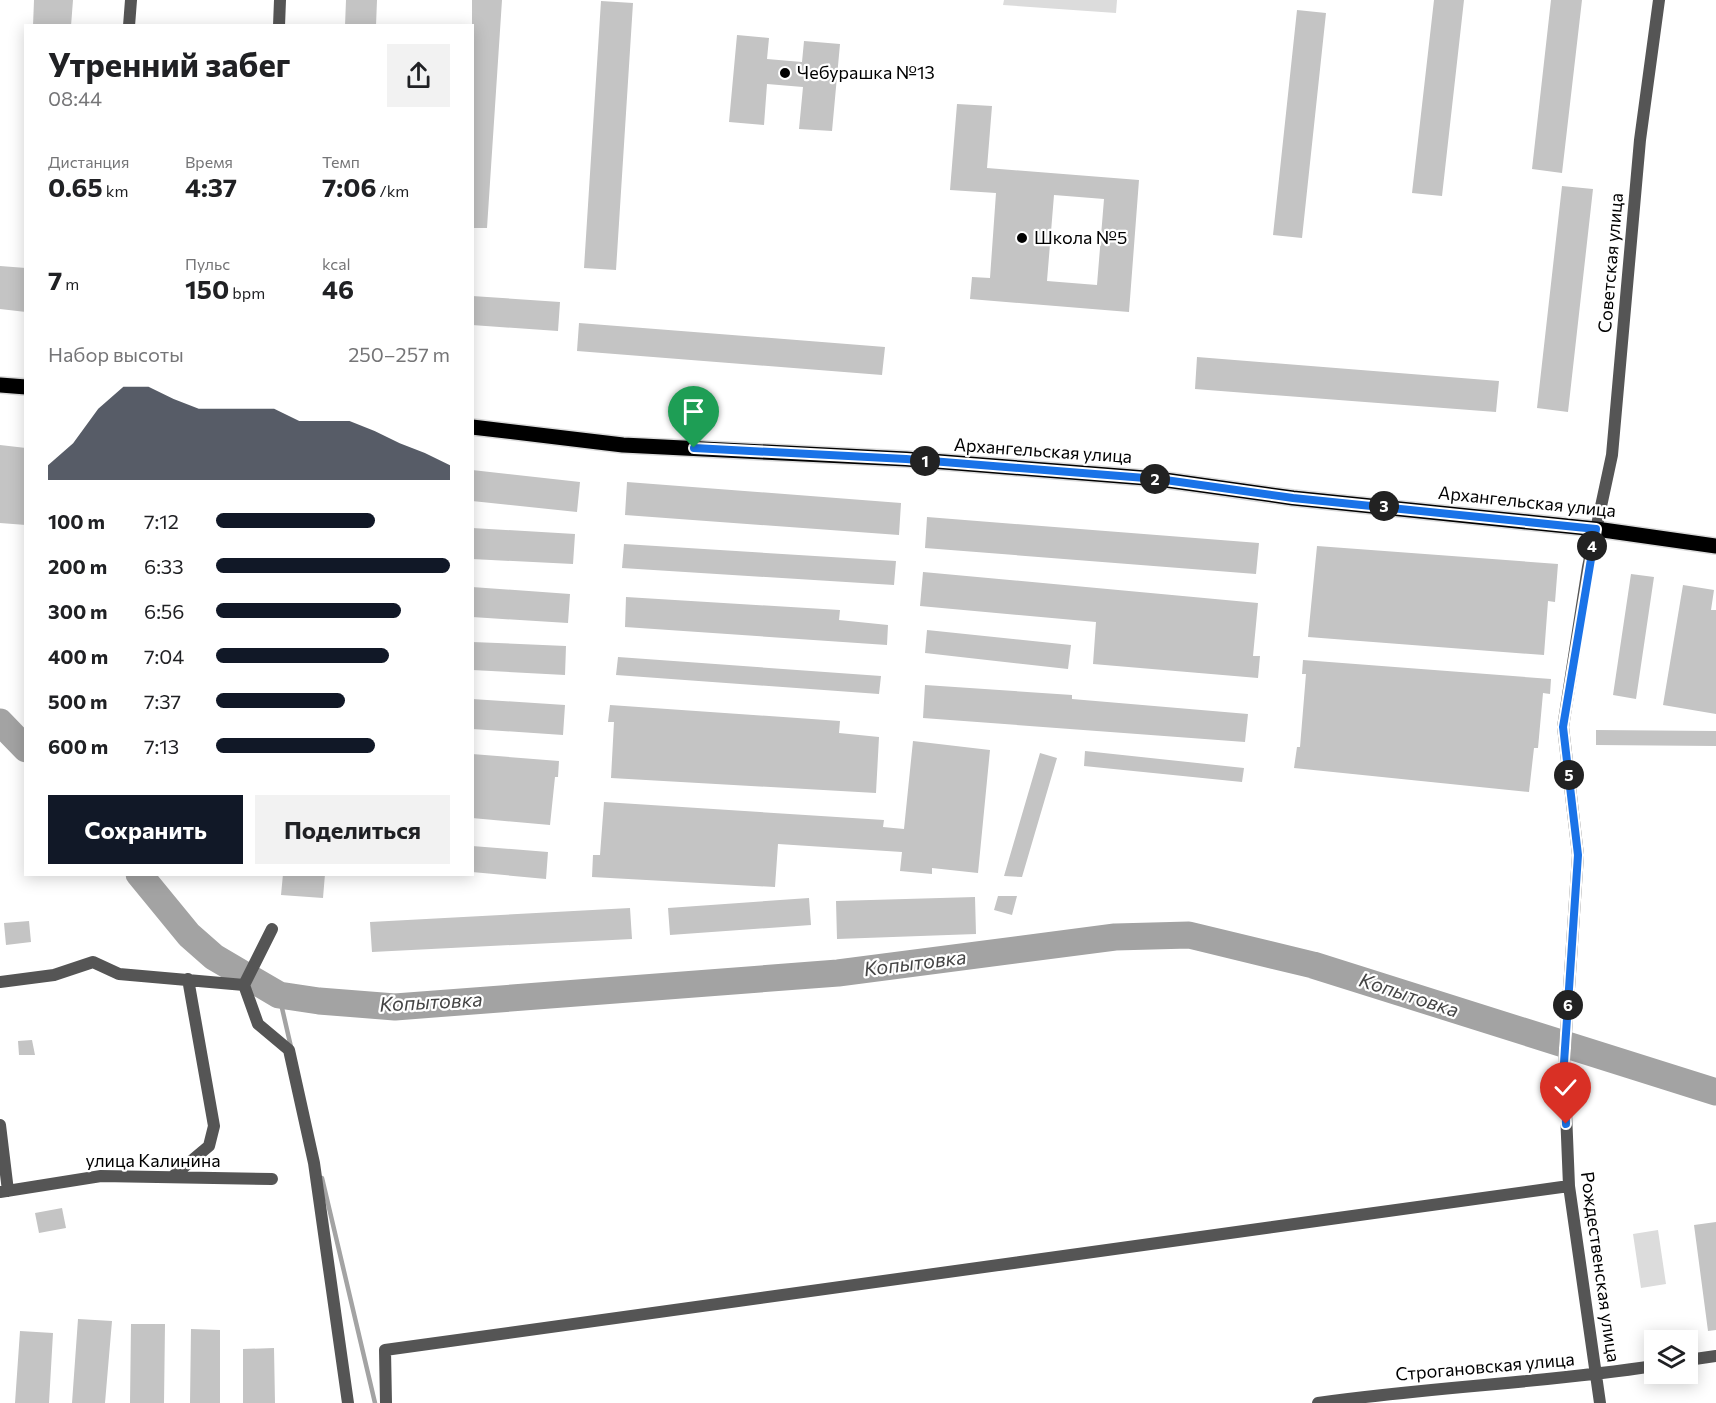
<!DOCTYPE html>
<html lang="ru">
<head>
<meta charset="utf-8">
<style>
	:root { --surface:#fff; --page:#f2f2f2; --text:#202124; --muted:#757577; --accent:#111827 }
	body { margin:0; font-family:Commissioner,sans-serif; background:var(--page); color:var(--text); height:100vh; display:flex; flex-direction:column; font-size:22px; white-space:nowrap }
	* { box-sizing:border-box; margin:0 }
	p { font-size:20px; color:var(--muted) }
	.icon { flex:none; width:33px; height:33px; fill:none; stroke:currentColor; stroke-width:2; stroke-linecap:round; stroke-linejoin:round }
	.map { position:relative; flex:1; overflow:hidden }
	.side { position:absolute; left:24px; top:24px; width:450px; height:852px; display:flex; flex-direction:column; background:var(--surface); border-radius:0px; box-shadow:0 3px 15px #0003 }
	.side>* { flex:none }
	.buttons { position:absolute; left:1644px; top:1330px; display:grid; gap:12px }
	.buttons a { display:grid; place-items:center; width:54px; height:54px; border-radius:0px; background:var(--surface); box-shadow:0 3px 15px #0003; font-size:30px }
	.pin { position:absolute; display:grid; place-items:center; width:51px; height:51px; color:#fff; margin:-62px -26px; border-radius:50% 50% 50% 0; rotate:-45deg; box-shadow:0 0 6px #0007 }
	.pin .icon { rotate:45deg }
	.km { position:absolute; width:30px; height:30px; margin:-15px; border-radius:50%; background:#222; color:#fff; font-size:16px; line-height:30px; text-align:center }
	.round { display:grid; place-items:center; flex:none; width:63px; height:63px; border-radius:0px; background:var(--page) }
	.head { display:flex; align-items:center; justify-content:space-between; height:102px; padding:0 24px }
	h1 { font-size:33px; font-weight:700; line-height:45px }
	.stats { display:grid; grid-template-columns:repeat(3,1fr); gap:9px; height:102px; padding:6px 24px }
	.stats div { display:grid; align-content:center }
	.stats b { font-size:26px; font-weight:700 }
	.stats small { font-size:16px; font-weight:400 }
	.stats p { font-size:16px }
	.chart { height:168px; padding:12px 24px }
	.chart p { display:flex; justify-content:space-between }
	.chart svg { width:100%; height:108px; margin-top:6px; fill:var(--accent); opacity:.7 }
	.cta { display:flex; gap:12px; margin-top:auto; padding:12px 24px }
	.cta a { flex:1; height:69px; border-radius:0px; background:var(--accent); color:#fff; font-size:24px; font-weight:700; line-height:69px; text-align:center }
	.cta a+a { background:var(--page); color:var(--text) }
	ul { padding:0 24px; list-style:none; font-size:20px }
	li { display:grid; grid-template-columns:96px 72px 1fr; align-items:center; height:45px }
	li i { height:15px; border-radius:8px; background:var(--accent) }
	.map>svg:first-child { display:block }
	.green { fill:#dcdcdc }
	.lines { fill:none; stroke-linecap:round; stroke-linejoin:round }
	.stream { stroke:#a3a3a3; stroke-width:4.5 }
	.river { stroke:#a3a3a3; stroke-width:27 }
	.building { fill:#c4c4c4; fill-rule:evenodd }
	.primary-casing { stroke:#dbdbdb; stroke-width:18 }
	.minor { stroke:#555; stroke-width:12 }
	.primary { stroke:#000; stroke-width:15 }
	.route-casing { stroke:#fff; stroke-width:12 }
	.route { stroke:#1a73e8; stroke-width:8 }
	.poi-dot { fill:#000; stroke:#fff; stroke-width:2 }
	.labels { text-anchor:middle; stroke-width:4.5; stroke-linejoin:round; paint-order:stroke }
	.poi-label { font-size:18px; fill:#000; stroke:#fff; text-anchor:start }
	.street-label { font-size:18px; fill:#000; stroke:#fff }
	.water-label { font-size:20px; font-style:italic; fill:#444; stroke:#fff }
</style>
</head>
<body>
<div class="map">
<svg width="1716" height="1403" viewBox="0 0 1716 1403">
	<rect width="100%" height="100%" fill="#fff"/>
	<path class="green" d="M1004 0H1117L1116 13 1003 5Z
		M1658 1230 1666 1284 1641 1288 1633 1234Z"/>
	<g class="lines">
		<path class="stream" d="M279 995 291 1047
			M322 1178 375 1403"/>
		<path class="river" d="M0 722 26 749
			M139 874 189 935 214 957 279 995 319 1001 395 1007 838 973 1115 937 1189 935 1313 965 1716 1092"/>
	</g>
	<path class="building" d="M34 0H73L71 26H33Z
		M346 0H377L376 26H345Z
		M472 0H502L487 228H472Z
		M1434 0H1464L1442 196 1412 193Z
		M1551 0H1582L1562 173 1532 169Z
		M601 1 633 3 616 270 584 268Z
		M1297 10 1326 13 1302 238 1273 235Z
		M737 35 769 38 767 59 802 62 804 41 840 44 832 131 799 129 803 87 767 84 764 125 729 122Z
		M957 104 992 106 987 168 1139 180 1129 312 970 299 972 277 990 278 996 193 950 190ZM1054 195 1104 199 1097 285 1047 281Z
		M1562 186 1593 189 1568 412 1537 408Z
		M0 266 26 268V312L0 309Z
		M472 296 560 302 558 331 472 325Z
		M579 323 885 347 882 375 577 351Z
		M1197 357 1499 381 1496 412 1195 389Z
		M0 445 26 448V525L0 523Z
		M472 470 580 482 577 512 472 501Z
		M627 482 901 503 899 535 625 515Z
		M927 517 1259 543 1256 574 925 548Z
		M472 528 575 534 573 564 472 559Z
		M624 544 896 561 894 585 622 568Z
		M1317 546 1558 564 1555 602 1548 601 1544 655 1308 637Z
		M923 572 1258 603 1253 656H1260L1258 678 1093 664 1096 622 920 606Z
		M1631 574 1654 577 1636 699 1613 695Z
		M1683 585 1714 590 1711 610H1716V714L1663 705Z
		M472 587 570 594 568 623 472 617Z
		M626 597 840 610 839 620 888 625 887 645 625 627Z
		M927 630 1071 645 1068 669 925 653Z
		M472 642 566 646 565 675 472 670Z
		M618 657 881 676 879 694 616 675Z
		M1303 660 1551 679 1550 694 1543 693 1538 748H1534L1529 792 1294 768 1297 747H1300L1306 674H1302Z
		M925 685 1072 695V699L1248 714 1245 742 923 718Z
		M472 699 565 705 563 735 472 729Z
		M610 705 840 721 839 733 879 737 876 793 611 778 614 722H608Z
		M1596 730 1716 731V746L1596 745Z
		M913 741 990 750 978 873 932 868V874L900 871 902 852 778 844 775 887 592 877 593 855H600L604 802 884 820 883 827 904 829Z
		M1085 751 1244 768 1242 782 1084 766Z
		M1040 753 1057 758 1022 877 1004 876Z
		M472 754 559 761 558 777H555L550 825 472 818Z
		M472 846 548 852 546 879 472 872Z
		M283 874H325L323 898 281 895Z
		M998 896H1017L1012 915 994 910Z
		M975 897 976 934 837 939 836 901Z
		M809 898 811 925 670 935 668 908Z
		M630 908 632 939 372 952 370 922Z
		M29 921 31 942 6 945 4 923Z
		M32 1040 35 1055H19L18 1041Z
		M62 1208 66 1228 39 1233 35 1213Z
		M1716 1222V1330L1708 1331 1694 1225Z
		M78 1319 112 1321 105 1403H72Z
		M131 1324H165L164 1403H130Z
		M191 1329 220 1330V1403H190Z
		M20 1331 53 1333 49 1403H15Z
		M274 1348 275 1403H243V1349Z"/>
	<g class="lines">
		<g class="primary-casing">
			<path id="primary" d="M0 385 26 387
				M472 427 623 445 906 459 1158 479 1293 498 1596 529 1716 546"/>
		</g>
		<path class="minor" d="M129 26 131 0
			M279 26 280 0
			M0 982 54 975 93 962 119 974 244 985 258 1024 289 1050 314 1163 348 1403
			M244 985 272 929
			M0 1125 8 1191
			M172 1177 209 1146 214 1126 188 979
			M0 1192 101 1176 272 1179
			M1688 1360 1716 1356
			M386 1403 385 1350 1569 1186
			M1318 1403C1430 1387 1543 1383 1654 1366
			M1600 1403 1569 1186 1564 1063 1578 855 1563 727 1588 567 1612 455 1640 140 1659 0"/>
		<use href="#primary" class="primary"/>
	</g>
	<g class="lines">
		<g class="route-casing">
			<path id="route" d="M694 448 906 459 1158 479 1293 498 1596 529 1563 727 1578 855 1564 1063 1566 1124"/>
		</g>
		<use href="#route" class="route"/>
	</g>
	<g class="poi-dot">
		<circle cx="785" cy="73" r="6"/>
		<circle cx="1022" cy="238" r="6"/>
	</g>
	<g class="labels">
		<g class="poi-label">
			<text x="797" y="79">Чебурашка №13</text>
			<text x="1034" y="244">Школа №5</text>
		</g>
		<g class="street-label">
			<text transform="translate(1611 263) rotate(-85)" y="6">Советская улица</text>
			<text transform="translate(1043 451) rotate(4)" y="6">Архангельская улица</text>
			<text transform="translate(1527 502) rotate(6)" y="6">Архангельская улица</text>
			<text x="153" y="1167">улица Калинина</text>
			<text transform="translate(1600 1267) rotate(82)" y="6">Рождественская улица</text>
			<text transform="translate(1485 1367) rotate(-5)" y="6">Строгановская улица</text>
		</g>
		<g class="water-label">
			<text transform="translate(915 963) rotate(-7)" y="7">Копытовка</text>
			<text transform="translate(1409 995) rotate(18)" y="7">Копытовка</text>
			<text transform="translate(431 1002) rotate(-3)" y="7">Копытовка</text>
		</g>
	</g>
</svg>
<div class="buttons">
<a><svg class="icon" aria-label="layers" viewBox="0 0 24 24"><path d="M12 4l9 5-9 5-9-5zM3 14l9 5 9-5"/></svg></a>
</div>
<div class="pin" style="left:694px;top:448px;background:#1e9e55"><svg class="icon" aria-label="arrive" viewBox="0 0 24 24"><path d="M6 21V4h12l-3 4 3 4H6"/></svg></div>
<div class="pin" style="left:1566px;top:1124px;background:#d93025"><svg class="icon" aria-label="check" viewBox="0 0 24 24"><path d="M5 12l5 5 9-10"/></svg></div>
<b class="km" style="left:925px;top:461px">1</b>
<b class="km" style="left:1155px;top:479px">2</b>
<b class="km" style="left:1384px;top:506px">3</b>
<b class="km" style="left:1592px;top:546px">4</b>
<b class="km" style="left:1569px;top:775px">5</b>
<b class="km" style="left:1568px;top:1005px">6</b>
<section class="side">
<div class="head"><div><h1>Утренний забег</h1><p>08:44</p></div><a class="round"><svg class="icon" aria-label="share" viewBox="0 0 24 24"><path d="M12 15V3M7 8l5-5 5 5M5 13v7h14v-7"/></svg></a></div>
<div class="stats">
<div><p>Дистанция</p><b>0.65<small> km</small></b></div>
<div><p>Время</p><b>4:37</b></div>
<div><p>Темп</p><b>7:06<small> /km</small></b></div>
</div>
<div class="stats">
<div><b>7<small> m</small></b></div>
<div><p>Пульс</p><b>150<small> bpm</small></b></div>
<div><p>kcal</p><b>46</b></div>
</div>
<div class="chart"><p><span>Набор высоты</span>250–257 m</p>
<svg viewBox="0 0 160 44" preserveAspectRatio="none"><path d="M0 44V38L10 29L20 15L30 6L40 6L50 11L60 15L70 15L80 15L90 15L100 20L110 20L120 20L130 24L140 29L150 33L160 38V44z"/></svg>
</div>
<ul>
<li><b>100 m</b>7:12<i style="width:68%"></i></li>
<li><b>200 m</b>6:33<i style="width:100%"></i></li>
<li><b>300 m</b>6:56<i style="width:79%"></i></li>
<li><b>400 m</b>7:04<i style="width:74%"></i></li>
<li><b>500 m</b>7:37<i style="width:55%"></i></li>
<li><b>600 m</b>7:13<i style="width:68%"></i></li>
</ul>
<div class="cta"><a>Сохранить</a><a>Поделиться</a></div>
</section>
</div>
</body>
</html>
